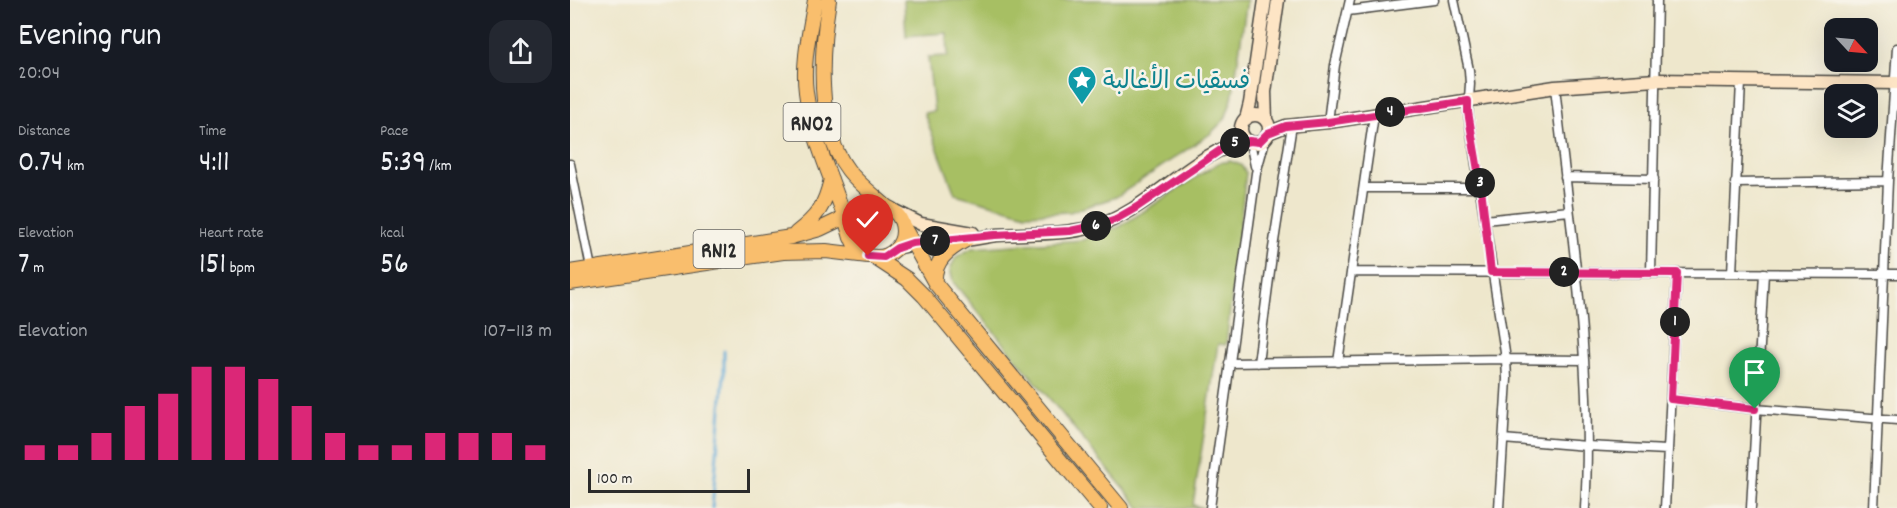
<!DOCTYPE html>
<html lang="en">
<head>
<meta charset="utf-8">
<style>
	:root { --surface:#171b24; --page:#242831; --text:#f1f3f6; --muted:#9ea1a6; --accent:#db2777 }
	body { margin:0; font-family:Dekko,"Playpen Sans Arabic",sans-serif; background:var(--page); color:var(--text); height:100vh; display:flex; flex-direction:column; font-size:22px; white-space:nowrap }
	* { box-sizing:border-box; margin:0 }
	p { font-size:20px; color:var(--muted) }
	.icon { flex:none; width:33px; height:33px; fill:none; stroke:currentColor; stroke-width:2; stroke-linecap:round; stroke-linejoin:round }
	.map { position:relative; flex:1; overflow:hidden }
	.sheet { display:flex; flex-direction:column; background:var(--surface); width:570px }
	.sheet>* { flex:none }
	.needle { width:39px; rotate:116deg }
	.buttons { position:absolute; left:1254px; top:18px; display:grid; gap:12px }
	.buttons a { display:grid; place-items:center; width:54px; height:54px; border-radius:12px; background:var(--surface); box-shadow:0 6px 24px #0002; font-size:30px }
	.scale { position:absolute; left:18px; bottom:15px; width:162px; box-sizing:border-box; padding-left:6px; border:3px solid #2b2b2b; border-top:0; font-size:16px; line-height:21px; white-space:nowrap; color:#2b2b2b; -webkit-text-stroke:4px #f7f3e8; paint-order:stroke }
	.pin { position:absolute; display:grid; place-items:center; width:51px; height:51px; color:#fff; margin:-62px -26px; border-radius:50% 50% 50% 0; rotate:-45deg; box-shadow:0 0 6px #0007 }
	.pin .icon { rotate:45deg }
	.km { position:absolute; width:30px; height:30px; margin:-15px; border-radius:50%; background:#222; color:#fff; font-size:16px; line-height:30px; text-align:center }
	.round { display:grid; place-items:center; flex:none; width:63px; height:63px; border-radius:18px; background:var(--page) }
	.overview { display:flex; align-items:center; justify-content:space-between; height:102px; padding:0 18px }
	h1 { font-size:33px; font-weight:600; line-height:45px }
	.figures { display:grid; grid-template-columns:repeat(3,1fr); gap:9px; height:102px; padding:6px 18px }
	.figures div { display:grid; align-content:center }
	.figures b { font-size:30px; font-weight:600 }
	.figures small { font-size:16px; font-weight:400 }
	.figures p { font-size:16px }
	.chart { height:168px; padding:12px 18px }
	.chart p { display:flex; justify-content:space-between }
	.chart svg { width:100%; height:108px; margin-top:6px; stroke:var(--accent); stroke-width:6 }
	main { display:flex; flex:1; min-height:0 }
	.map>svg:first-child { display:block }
	.green { fill:#a7bf64; stroke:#697548; stroke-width:1.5 }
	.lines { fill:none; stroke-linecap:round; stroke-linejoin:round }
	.stream { stroke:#60a9d7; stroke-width:3 }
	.street-casing { stroke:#484743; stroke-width:11 }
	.secondary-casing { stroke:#484743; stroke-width:15 }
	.primary-casing { stroke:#484743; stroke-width:16 }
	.street { stroke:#fff; stroke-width:8 }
	.secondary { stroke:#fde5c5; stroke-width:12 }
	.primary { stroke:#f9be6d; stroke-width:14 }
	.route-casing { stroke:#fff; stroke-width:12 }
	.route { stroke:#db2777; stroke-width:8 }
	.labels { text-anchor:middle; stroke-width:5; stroke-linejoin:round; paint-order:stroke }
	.shield { fill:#f7f3e8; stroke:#686764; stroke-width:1.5 }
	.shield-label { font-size:22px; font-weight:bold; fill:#2b2b2b }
	.culture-label { font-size:24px; fill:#0d838f; stroke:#f7f3e8; text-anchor:start }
</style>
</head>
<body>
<main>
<section class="sheet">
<div class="overview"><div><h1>Evening run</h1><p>20:04</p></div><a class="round"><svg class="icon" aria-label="share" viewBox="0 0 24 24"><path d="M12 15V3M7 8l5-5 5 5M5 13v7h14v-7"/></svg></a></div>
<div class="figures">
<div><p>Distance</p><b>0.74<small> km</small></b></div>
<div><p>Time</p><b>4:11</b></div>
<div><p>Pace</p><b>5:39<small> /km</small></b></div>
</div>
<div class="figures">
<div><p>Elevation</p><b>7<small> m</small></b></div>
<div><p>Heart rate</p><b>151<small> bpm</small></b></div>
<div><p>kcal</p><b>56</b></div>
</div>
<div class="chart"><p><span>Elevation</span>107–113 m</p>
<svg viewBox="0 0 160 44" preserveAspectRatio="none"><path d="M5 44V38M15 44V38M25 44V33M35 44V22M45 44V17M55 44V6M65 44V6M75 44V11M85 44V22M95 44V33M105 44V38M115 44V38M125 44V33M135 44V33M145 44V33M155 44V38"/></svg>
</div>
</section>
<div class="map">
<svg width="1327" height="508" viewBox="0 0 1327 508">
	<rect width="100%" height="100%" fill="#f7f3e8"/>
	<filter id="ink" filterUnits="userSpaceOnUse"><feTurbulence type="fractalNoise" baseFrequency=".0167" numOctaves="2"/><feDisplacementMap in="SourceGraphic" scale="12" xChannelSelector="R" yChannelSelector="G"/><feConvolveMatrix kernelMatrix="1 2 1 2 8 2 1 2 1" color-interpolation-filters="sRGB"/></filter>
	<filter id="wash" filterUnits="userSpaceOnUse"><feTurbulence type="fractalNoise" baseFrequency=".008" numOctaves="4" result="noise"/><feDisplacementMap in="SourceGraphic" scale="24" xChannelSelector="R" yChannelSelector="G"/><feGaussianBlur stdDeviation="1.35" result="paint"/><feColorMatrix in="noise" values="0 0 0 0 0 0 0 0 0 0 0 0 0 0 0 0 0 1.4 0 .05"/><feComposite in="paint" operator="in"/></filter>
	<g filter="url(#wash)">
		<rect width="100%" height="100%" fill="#eee7cc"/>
		<path class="green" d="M334 0H677L662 99 655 119 640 134 546 197 500 212 456 214 385 194 354 113 364 111 358 57 378 56 377 33 336 36Z
			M660 161 671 165 676 173 656 345 648 344 623 505 633 508H570L383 282 380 269 386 257 402 248 512 240 551 226 648 163Z"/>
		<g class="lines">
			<path class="stream" d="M142 508 154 375V351"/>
		</g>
	</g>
	<g filter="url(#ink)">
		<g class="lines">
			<g class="street-casing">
				<path id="street" d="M884 0 899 70 900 84 898 112 936 359 937 379 929 508
					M778 11 864 0
					M985 87C1000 226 1024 368 1015 508
					M758 122 765 65 780 0
					M680 142 685 166
					M0 164 22 273
					M995 177 1084 179
					M1165 183 1318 181
					M794 188H911
					M915 220 999 211
					M781 272 1327 274
					M1081 273 1087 0
					M1162 273 1171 82
					M768 362 804 115
					M659 363 936 359 1013 360
					M688 363 703 248 722 125
					M1101 399 1185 409 1327 420
					M933 439 1017 446 1097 450
					M640 508 686 173 696 137
					M1095 508 1107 273
					M1181 508 1194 273
					M1304 508 1318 181 1327 48"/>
			</g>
			<g class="secondary-casing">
				<path id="secondary" d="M671 129a14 14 0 1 1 28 0a14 14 0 1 1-28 0Z
					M676 119 680 103 695 0
					M696 120 695 92 708 0
					M698 133 716 126 758 122 985 87 1086 80 1327 83
					M323 210 351 224 403 233
					M327 248C350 241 372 242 395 240 406 239 417 236 427 235 459 233 492 235 523 227 581 212 623 149 679 141"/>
			</g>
			<g class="primary-casing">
				<path id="primary" d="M245 0C240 30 232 62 236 92 242 143 268 189 281 238
					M259 0C251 50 245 127 278 170 289 184 305 196 318 208
					M281 231a26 26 0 1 1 52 0a26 26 0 1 1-52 0Z
					M332 224 365 283 551 508
					M226 233C247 217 255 206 261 179
					M305 258 337 279 354 296 530 508
					M0 272 221 237 250 229 294 208
					M0 283 213 252 256 251 298 256
					M365 283C363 261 378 250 396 240"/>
			</g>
			<use href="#street" class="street"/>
			<use href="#secondary" class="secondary"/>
			<use href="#primary" class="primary"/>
		</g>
	</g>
	<g class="lines" filter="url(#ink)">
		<g class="route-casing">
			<path id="route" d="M298 256 314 257 327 248 342 243 425 235 500 231 524 226 546 219 567 207 655 147 679 141 689 142 698 133 716 126 758 122 898 101V112L911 188 921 272 1107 273 1101 399 1185 409"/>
		</g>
		<use href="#route" class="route"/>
	</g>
	<defs>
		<g id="sight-pin" transform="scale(1.5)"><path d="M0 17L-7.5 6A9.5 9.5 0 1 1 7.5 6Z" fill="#0f9aa8" stroke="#f7f3e8"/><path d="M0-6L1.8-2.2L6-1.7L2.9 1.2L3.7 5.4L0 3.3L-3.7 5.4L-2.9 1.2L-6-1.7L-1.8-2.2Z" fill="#fff"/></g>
	</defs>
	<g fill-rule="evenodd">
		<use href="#sight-pin" x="512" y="80"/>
	</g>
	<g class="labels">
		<g class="shield">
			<rect x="213.5" y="103" width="57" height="38" rx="4.5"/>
			<rect x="123.5" y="230" width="51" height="38" rx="4.5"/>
		</g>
		<g class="shield-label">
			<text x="242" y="130">RN02</text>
			<text x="149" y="257">RN12</text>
		</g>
		<g class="culture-label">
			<text x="533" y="88">فسقيات الأغالبة</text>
		</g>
	</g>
</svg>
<div class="buttons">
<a><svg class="needle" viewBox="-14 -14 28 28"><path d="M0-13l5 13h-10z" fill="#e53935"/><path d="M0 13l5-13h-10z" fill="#9ea1a6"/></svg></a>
<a><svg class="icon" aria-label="layers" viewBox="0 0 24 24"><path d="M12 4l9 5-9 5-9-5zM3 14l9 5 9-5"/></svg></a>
</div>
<div class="scale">100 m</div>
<div class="pin" style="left:1185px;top:409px;background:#1e9e55"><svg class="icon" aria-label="arrive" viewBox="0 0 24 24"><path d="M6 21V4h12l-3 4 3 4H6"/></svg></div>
<div class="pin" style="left:298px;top:256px;background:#d93025"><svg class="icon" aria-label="check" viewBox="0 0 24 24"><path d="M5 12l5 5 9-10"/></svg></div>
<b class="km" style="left:1105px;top:322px">1</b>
<b class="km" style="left:994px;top:272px">2</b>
<b class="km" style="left:910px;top:183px">3</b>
<b class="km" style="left:820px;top:112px">4</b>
<b class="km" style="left:665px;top:143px">5</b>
<b class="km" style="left:526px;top:226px">6</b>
<b class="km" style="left:365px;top:241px">7</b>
</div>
</main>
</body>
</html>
